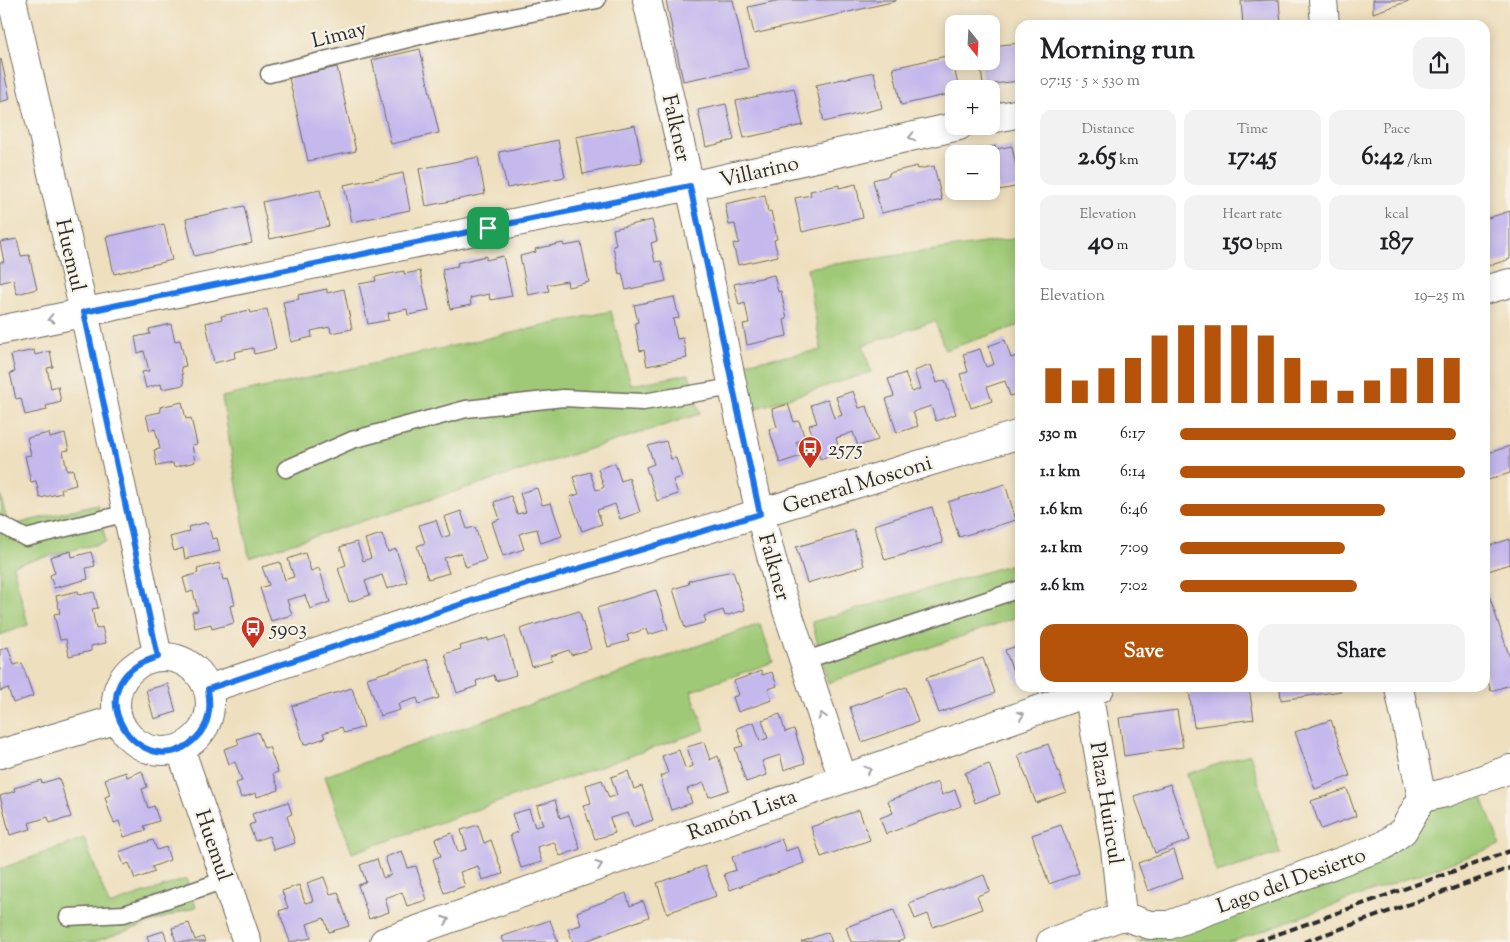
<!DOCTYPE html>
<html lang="en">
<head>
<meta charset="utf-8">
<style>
	:root { --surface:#fff; --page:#f2f2f2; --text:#202124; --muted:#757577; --accent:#b45309 }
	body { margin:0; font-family:"Sorts Mill Goudy",serif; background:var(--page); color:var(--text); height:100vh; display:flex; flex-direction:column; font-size:19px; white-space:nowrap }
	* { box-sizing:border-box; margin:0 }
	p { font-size:16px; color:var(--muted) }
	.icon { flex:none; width:28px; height:28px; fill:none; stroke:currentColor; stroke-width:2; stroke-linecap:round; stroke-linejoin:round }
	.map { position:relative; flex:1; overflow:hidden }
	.side { position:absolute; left:1015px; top:20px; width:475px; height:672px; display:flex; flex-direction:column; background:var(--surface); border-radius:15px; box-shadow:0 2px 12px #0003 }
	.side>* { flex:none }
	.needle { width:32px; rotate:162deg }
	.tools { position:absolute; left:945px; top:15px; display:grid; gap:10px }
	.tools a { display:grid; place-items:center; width:55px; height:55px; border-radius:10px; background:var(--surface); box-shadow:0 2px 12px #0003; font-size:25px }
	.pin { position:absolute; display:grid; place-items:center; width:42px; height:42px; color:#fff; margin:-21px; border-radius:10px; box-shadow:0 2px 8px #0006 }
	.round { display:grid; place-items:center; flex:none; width:52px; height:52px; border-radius:15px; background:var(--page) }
	.summary { display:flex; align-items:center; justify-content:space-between; height:85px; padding:0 25px }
	h1 { font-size:28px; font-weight:800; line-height:38px }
	.stats { display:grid; grid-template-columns:repeat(3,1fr); gap:8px; height:85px; padding:5px 25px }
	.stats div { display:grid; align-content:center; border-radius:12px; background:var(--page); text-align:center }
	.stats b { font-size:25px; font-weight:800 }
	.stats small { font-size:14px; font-weight:400 }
	.stats p { font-size:14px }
	.chart { height:140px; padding:10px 25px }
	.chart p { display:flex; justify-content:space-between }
	.chart svg { width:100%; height:90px; margin-top:5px; stroke:var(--accent); stroke-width:6 }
	.action { display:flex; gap:10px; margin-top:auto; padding:10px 25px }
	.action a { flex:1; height:58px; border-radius:15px; background:var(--accent); color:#fff; font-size:20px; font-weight:800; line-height:58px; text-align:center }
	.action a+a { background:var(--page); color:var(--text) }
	ul { padding:0 25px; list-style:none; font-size:16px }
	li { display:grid; grid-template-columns:80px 60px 1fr; align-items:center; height:38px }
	li i { height:12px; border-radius:6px; background:var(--accent) }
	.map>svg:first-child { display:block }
	.green { fill:#9fc976; stroke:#657a50 }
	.building { fill:#c4b8ed }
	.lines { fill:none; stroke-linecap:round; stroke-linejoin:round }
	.service-casing { stroke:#6f6a5e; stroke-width:19 }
	.minor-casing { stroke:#6f6a5e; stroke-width:30 }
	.service { stroke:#fff; stroke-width:16 }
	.minor { stroke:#fff; stroke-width:28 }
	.rail { stroke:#2b2b2b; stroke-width:4; stroke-dasharray:8 4; stroke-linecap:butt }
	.oneway { stroke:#a0a0a0 }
	.route-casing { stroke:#fff; stroke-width:10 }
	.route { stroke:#1a73e8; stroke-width:6 }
	.labels { text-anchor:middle; stroke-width:4.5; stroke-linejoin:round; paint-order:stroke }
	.street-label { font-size:21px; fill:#2b2b2b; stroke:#f7f3e8 }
	.poi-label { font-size:21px; fill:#2b2b2b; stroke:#f7f3e8; text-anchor:start }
</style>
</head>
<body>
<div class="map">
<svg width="1510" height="942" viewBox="0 0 1510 942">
	<rect width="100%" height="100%" fill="#f7f3e8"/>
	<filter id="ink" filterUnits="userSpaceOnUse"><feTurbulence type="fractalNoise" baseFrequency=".02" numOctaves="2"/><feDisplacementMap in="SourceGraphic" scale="10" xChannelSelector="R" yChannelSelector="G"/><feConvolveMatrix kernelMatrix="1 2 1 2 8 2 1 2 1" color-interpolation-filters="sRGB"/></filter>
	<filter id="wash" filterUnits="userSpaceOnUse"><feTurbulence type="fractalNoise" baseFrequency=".0096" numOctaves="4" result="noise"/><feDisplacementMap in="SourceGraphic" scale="20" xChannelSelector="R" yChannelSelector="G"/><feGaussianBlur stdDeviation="1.12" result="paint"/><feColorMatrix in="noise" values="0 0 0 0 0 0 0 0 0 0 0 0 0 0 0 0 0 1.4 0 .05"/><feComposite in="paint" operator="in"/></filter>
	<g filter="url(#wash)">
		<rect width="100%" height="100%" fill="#eedfbe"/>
		<path class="green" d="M1020 238V325L945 350 935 321 863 345 871 372 754 409 744 363 821 350 807 268Z
			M611 311 631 385 689 374 700 414 249 557 222 397Z
			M0 493 8 526 97 504 106 542 13 565 28 625 0 635Z
			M1020 562V616L828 683 812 622Z
			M760 624 773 662 691 691 705 730 352 853 325 776Z
			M1250 754 1280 853 1217 873 1187 774Z
			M1480 792 1500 845 1231 942H1136L1397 849 1426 809Z
			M84 838 109 905 186 879 196 907 94 942H0V869Z"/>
		<g id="blocks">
			<path class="building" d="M666 0H733L748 68 683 81Z
				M780 0H896V1L754 34 748 7Z
				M1279 0 1281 25H1243L1241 1Z
				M1373 0H1412L1373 13Z
				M1020 43V81L983 85 980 61H991V46Z
				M420 49 439 133 391 144 372 60Z
				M951 55 959 89H954V93L901 105 893 68Z
				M1 59 10 99 0 102V60Z
				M337 67 356 151 308 161 289 78Z
				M874 72 882 108 824 122 816 85Z
				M794 88 803 125 744 138 736 101Z
				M726 104 734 140 706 147 698 110Z
				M635 125 642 162 583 174 576 137Z
				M558 140 565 177 507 188 499 152Z
				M995 146 996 149 1012 146 1020 186 999 190 998 184 991 185V154H967V151Z
				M478 157 485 194 426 206 419 169Z
				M917 166 918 169 934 166 942 200 881 213 873 180 889 176V173Z
				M403 173 410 210 352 222 344 185Z
				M856 184 863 218 802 232 795 198 811 195 810 191 839 185V188Z
				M320 190 329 226 270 239 262 202Z
				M957 191H979L980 194 958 198Z
				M765 195 768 212 771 211 777 239 774 240 778 256 738 265 733 244 739 243 735 224 729 225 725 204Z
				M244 206 252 243 194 256 186 219Z
				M1510 211V259L1485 267V219Z
				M652 220 657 241 651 243 653 253 655 262 661 261 666 281 626 290 622 273 619 274 613 246 616 245 613 229Z
				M164 224 172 260 114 274 106 237Z
				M17 239 21 256 29 255 37 289 17 294 13 279 0 283V262H4L0 242Z
				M563 243 564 246 581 243 589 282 568 287 567 281 556 283 547 285 549 291 528 295 520 256 536 252 535 249Z
				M486 256V260L503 256 512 296 490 300 489 294 470 298 471 305 450 309 442 269 458 266 457 263Z
				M404 271V274L420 271 429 311 408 315 407 309 388 313 389 320 368 324 359 284 376 281 375 277Z
				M774 275 778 292 781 291 784 306 787 319 784 320 787 336 747 345 743 324 749 323 745 303 739 305 734 284Z
				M327 289V293L344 289 352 329 331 333 330 327 320 329 311 331 312 337 291 342 283 302 299 299 298 295Z
				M674 297 679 318 673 319 677 339 683 338 687 358 647 366 644 350 640 351 635 323 638 322 634 305Z
				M267 309 276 349 254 354 253 348 234 352 235 358 214 363 206 323 222 319 221 316 250 310 251 313Z
				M171 324 175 341 180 340 186 366 181 367 184 385 162 389 161 384 146 388 142 372 149 371 144 351 138 353 135 337 150 334 149 329Z
				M1005 340 1011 358 1019 355 1020 358V392L1010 396 1005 381 987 387 992 401 971 408 960 374 968 372 963 354 980 349 986 367 994 364 988 346Z
				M34 350 35 355 50 351 53 367 47 368 51 388 58 386 61 402 46 406 47 410 25 415 21 398 16 399 10 373 15 372 11 355Z
				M931 365 937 383 945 380 956 414 936 421 931 406 913 412 918 426 897 433 886 399 894 396 888 379 905 373 912 392 920 389 914 371Z
				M853 391 859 408 867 406 878 440 858 446 853 432 845 435 836 438 840 452 820 459 809 425 817 423 811 405 828 399 834 418 842 415 836 397Z
				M182 402 186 419 191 418 197 444 192 445 195 462 174 467 173 463 157 466 154 450 160 449 158 439 155 429 150 431 146 415 161 412 160 407Z
				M788 404 794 422 799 421 805 439 796 442 801 456 780 463 769 429 777 427 772 409Z
				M49 433 50 438 65 434 69 450 63 451 67 471 73 469 76 485 61 489 62 493 40 498 36 481 31 482 25 456 31 455 27 438Z
				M666 441 671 459 676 458 682 477 673 480 678 494 657 501 646 467 654 464 648 446Z
				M1510 446V473L1485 481V454Z
				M615 463 621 481 629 478 640 512 620 519 615 504 607 507 597 510 602 524 582 531 570 497 579 494 573 477 590 472 596 490 600 489 604 487 598 469Z
				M1005 484 1016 520 959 537 948 502Z
				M537 488 542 505 551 503 562 536 541 543 537 529 528 531 519 534 524 549 503 556 492 522 500 519 494 502 511 496 517 514 526 512 520 493Z
				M932 507 943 543 885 560 874 525Z
				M461 511 467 529 475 527 486 560 466 567 461 553 444 558 449 573 428 579 417 546 425 543 419 525 436 520 442 538 450 535 444 517Z
				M208 522 212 539 217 538 220 551 185 559 183 548 174 551 170 537 189 532 188 527Z
				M854 530 864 566 807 583 796 547Z
				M382 534 388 552 396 549 407 582 387 589 382 575 365 581 370 595 349 602 338 568 346 565 340 547 357 542 363 561 371 558 365 539Z
				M1510 539V564L1485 572V547Z
				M71 551 72 557 91 552 95 566 86 568 88 579 54 588 50 575 55 573 50 557Z
				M305 553 311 571 319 568 330 602 310 609 305 595 287 600 292 615 271 621 260 588 269 585 262 567 280 562 285 580 290 578 294 577 288 559Z
				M219 563 223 580 228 579 232 592 235 605 230 606 234 623 212 629 211 624 195 628 192 612 198 611 193 591 187 593 183 578 198 573 197 569Z
				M733 571 745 610 725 616 723 610 704 616 706 622 685 628 673 589 689 584 688 581 703 577Z
				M1485 583 1510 658V685L1491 691 1485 672Z
				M656 590 668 629 648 635 646 629 627 635 629 641 608 647 597 608Z
				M78 591 79 595 94 592 98 608 92 609 96 629 102 627 106 643 91 646V651L69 656 66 639 60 640 54 614 60 613 56 596Z
				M579 611 591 649 571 655 569 650 551 656 552 661 532 667 520 629Z
				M505 636 516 675 496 681 494 675 476 681 477 686 457 693 445 654 461 649 460 646 488 638V641Z
				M1020 645V684L1018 685 1005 650Z
				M8 647 14 665 22 663 33 696 13 703 8 688 0 691V650Z
				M983 658 995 693 939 713 926 678Z
				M428 659 439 698 419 704 417 698 408 701 398 704 400 710 380 716 367 678Z
				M761 671 762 675 772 672 777 686 768 689 772 700 738 712 733 697 739 695 734 681Z
				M168 684 176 712 154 719 146 690Z
				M906 687 918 722 862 742 850 707Z
				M352 688 364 727 344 733 342 727 333 730 323 733 325 738 304 745 292 706Z
				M1208 688H1249L1254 719 1194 727 1189 690Z
				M1280 688H1340L1341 691 1281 700Z
				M1177 710 1183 747 1124 756 1119 718Z
				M780 714 785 732 794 729 805 763 784 770 780 755 762 761 767 775 746 782 735 748 743 746 737 728 754 722 760 741 768 738 762 720Z
				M1331 720 1350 776 1315 789 1295 732Z
				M258 732 264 748 269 747 278 772 273 774 279 790 257 797 256 793 241 798 236 783 242 781 235 762 229 764 224 749 239 744 237 739Z
				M704 742 710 760 718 756 729 790 709 797 704 783 687 789 692 803 671 810 660 776 668 773 662 756 679 750 685 768 690 767 693 766 687 747Z
				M1048 744 1066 792 1036 803 1018 755Z
				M989 764 1000 794 975 803 965 773Z
				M142 771 147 787 142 789 148 808 154 806 159 821 144 826 146 830 124 837 119 821 114 823 109 810 105 797 110 795 105 779 126 772 127 777Z
				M628 771 634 789 642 786 653 820 633 827 628 813 610 818 615 833 595 839 583 805 591 803 586 785 602 780 609 798 617 795 611 777Z
				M59 778 71 817 50 823 48 817 29 823 31 829 10 835 0 796 15 791 14 788 41 780 42 783Z
				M938 782 942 795 955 790 961 806 886 834 880 818 893 813 888 801Z
				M1170 784 1190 840 1155 853 1134 796Z
				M1347 789 1356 816 1321 829 1311 801Z
				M555 800 560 818 569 815 580 849 560 856 554 842 537 847 542 862 521 868 510 835 518 832 512 814 529 809 535 827 543 825 537 806Z
				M288 802 292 814 287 816 295 843 274 850 269 836 255 841 249 825 255 823 252 814Z
				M859 810 870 840 821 857 811 827Z
				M478 825 484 843 491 840 503 874 482 880 478 866 460 872 465 886 444 893 433 859 441 856 435 839 452 833 458 852 467 849 461 830Z
				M1061 825 1079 873 1049 884 1032 835Z
				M781 839 786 851 798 847 804 863 730 890 724 874 736 870 732 857Z
				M153 840 157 850 166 847 170 860 152 867 155 872 135 879 129 863 124 865 119 852Z
				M1174 850 1183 878 1148 891 1138 863Z
				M402 851 408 868 416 866 427 900 407 906 402 892 385 898 389 912 369 919 358 885 366 882 360 865 377 859 383 878 391 875 385 857Z
				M705 866 716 896 667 913 657 883Z
				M984 875 990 891 977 896 982 909 933 927 928 914 915 919 909 903Z
				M324 877 330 894 338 892 349 926 329 932 324 918 307 924 311 938 290 942 279 911 288 908 282 891 299 885 305 903 313 901 307 883Z
				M626 893 630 906 643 901 649 917 583 942H573L568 929 581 925 577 912Z
				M894 910 905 939 897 942H851L846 927Z
				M550 920 558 942H503L501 937Z
				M189 923 195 940 203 937 205 942H176L172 928Z
				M164 931 167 942H149L147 936Z
				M828 932 832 942H801Z"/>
		</g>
	</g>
	<g filter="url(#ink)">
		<use href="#blocks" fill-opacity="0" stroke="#6f6a5e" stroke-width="1"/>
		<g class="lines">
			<g class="service-casing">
				<path id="service" d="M269 74 436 32 597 0
					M286 469 352 440 466 409 563 398 643 402 733 387
					M0 524 26 538 127 513
					M803 661 1020 589
					M68 917 124 914 225 880"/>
			</g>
			<g class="minor-casing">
				<path id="minor" d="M12 0 84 312 158 657
					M647 0 690 186 760 514 779 586 843 779
					M1323 0 1325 25
					M991 119 1020 113
					M1485 290 1510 283
					M0 330 690 186 959 126
					M116 704a47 47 0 1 1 94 0a47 47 0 1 1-94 0Z
					M1399 688 1422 798
					M208 689 474 600 1020 434
					M1088 691 1115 848 1122 916
					M180 748 247 942
					M0 754 118 719
					M384 942 1100 688
					M1051 942 1122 916 1150 925H1169L1383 846 1403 831 1422 798 1445 793 1510 769"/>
			</g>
			<use href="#service" class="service"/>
			<use href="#minor" class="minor"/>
			<path class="rail" d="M1256 942 1510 851
				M1304 942 1510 868"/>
		</g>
		<defs><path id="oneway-chevron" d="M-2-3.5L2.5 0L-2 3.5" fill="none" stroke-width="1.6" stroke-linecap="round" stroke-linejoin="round" transform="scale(1.25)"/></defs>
		<g class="oneway">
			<use href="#oneway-chevron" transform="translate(912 137) rotate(167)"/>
			<use href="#oneway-chevron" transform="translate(51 319) rotate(167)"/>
			<use href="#oneway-chevron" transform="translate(1021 715) rotate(-20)"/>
			<use href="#oneway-chevron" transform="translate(822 716) rotate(-108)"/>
			<use href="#oneway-chevron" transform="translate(868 770) rotate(-20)"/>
			<use href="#oneway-chevron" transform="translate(599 865) rotate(-20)"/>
			<use href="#oneway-chevron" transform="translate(446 920) rotate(-20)"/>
		</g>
	</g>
	<g class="lines" filter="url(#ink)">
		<g class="route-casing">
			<path id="route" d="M690 186 760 514 474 600 208 689C211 708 210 724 196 738 142 792 68 681 158 657L84 312Z"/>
		</g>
		<use href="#route" class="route"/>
	</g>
	<defs>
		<g id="bus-pin" transform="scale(1.25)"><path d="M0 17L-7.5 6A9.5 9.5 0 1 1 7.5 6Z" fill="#c8321e" stroke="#f7f3e8"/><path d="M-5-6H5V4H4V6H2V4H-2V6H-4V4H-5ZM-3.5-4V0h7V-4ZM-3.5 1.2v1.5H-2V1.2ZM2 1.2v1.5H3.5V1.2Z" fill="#fff"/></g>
	</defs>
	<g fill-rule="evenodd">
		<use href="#bus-pin" x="810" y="448"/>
		<use href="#bus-pin" x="253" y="628"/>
	</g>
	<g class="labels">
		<g class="street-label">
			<text transform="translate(339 34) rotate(-14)" y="7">Limay</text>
			<text transform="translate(677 128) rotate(77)" y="7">Falkner</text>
			<text transform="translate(759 171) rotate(-13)" y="7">Villarino</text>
			<text transform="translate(71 255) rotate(77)" y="7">Huemul</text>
			<text transform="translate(857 484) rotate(-17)" y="7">General Mosconi</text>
			<text transform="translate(775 567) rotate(74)" y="7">Falkner</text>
			<text transform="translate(1107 803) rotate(81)" y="7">Plaza Huincul</text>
			<text transform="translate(742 814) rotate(-20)" y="7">Ramón Lista</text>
			<text transform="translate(214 845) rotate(71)" y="7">Huemul</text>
			<text transform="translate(1291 880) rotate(-20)" y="7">Lago del Desierto</text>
		</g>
		<g class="poi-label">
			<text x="828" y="455">2575</text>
			<text x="270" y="635">5903</text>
		</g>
	</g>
</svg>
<div class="tools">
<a><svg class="needle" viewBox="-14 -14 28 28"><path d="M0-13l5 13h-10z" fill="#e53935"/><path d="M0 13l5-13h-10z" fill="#757577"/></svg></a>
<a>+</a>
<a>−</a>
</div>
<div class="pin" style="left:488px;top:228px;background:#1e9e55"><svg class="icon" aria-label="arrive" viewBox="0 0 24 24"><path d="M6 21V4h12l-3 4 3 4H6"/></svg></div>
<section class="side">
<div class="summary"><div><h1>Morning run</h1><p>07:15 · 5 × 530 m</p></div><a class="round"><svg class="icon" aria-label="share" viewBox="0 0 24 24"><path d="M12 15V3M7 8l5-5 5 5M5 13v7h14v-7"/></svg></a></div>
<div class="stats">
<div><p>Distance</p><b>2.65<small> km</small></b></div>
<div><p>Time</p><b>17:45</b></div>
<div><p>Pace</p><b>6:42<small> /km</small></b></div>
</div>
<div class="stats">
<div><p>Elevation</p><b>40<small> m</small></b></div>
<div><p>Heart rate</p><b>150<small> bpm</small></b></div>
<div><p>kcal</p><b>187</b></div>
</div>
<div class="chart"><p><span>Elevation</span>19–25 m</p>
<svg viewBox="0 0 160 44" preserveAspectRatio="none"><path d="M5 44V27M15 44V33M25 44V27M35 44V22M45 44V11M55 44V6M65 44V6M75 44V6M85 44V11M95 44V22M105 44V33M115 44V38M125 44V33M135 44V27M145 44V22M155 44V22"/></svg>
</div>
<ul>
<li><b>530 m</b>6:17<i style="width:97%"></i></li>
<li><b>1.1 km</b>6:14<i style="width:100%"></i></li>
<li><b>1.6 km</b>6:46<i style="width:72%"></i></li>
<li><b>2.1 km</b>7:09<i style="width:58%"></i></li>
<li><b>2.6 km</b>7:02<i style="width:62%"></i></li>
</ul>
<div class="action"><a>Save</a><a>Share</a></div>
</section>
</div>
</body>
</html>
